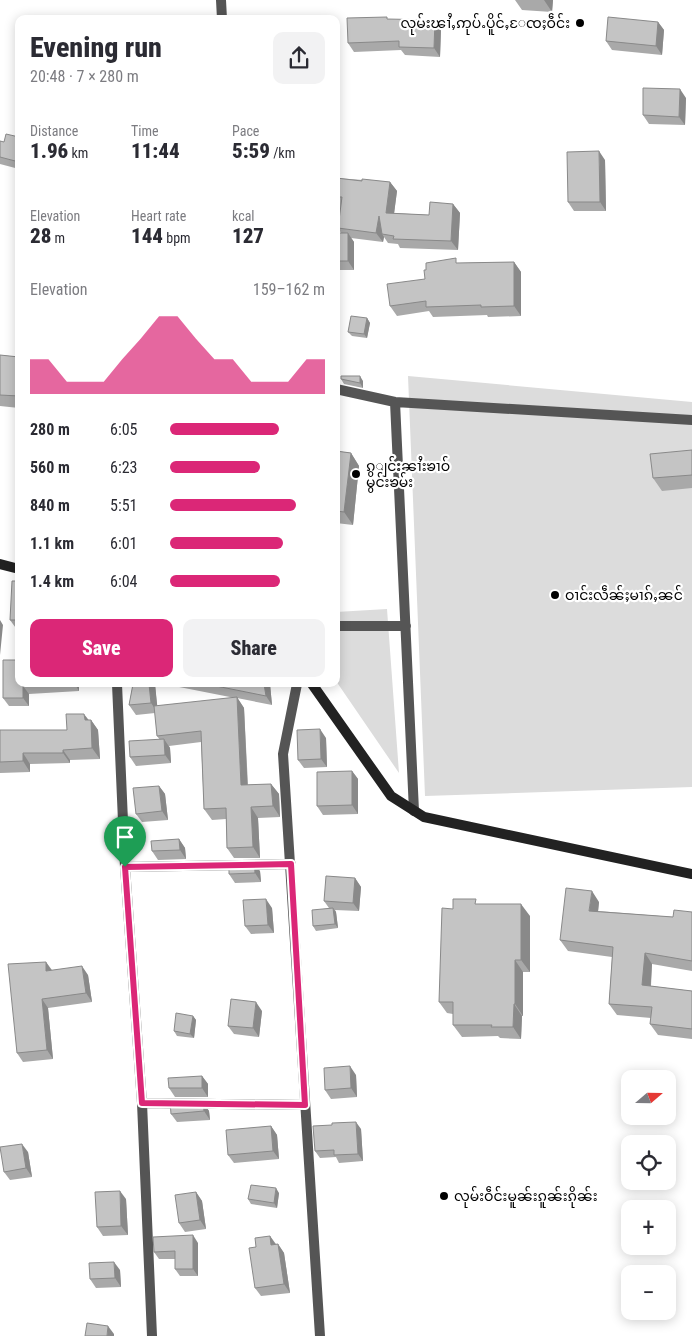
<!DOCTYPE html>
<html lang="en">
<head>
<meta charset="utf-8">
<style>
	:root { --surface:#fff; --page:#f2f2f3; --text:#2b2b33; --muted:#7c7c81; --accent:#db2777 }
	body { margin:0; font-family:"Roboto Condensed","Noto Sans Myanmar",sans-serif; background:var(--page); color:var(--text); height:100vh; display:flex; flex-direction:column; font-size:19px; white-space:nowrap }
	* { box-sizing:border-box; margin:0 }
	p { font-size:16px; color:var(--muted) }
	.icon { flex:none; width:28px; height:28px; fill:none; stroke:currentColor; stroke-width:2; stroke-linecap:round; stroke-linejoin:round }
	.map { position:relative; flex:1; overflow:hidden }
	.side { position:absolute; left:15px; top:15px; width:325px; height:672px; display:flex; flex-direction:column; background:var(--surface); border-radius:10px; box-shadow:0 2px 12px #0003 }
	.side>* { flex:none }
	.needle { width:32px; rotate:70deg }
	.buttons { position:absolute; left:621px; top:1070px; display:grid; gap:10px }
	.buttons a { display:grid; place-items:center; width:55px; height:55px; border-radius:10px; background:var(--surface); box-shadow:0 2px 12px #0003; font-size:25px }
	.pin { position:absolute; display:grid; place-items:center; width:42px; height:42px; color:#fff; margin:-51px -21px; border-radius:50% 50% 50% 0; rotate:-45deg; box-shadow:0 0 5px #0007 }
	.pin .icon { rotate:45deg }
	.round { display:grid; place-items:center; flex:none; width:52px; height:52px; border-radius:10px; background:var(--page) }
	.headline { display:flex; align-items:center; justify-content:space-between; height:85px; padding:0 15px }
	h1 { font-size:28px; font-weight:800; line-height:38px }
	.figures { display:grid; grid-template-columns:repeat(3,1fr); gap:8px; height:85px; padding:5px 15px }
	.figures div { display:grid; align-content:center }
	.figures b { font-size:21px; font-weight:800 }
	.figures small { font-size:14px; font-weight:400 }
	.figures p { font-size:14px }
	.chart { height:140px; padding:10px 15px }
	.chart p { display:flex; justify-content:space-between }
	.chart svg { width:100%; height:90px; margin-top:5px; fill:var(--accent); opacity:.7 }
	.button { display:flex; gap:10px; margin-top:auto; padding:10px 15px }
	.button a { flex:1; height:58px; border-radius:10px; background:var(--accent); color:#fff; font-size:20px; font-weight:800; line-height:58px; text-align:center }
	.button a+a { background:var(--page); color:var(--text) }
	ul { padding:0 15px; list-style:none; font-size:16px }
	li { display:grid; grid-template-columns:80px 60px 1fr; align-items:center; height:38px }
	li i { height:12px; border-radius:6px; background:var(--accent) }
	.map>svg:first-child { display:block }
	.green { fill:#dcdcdc }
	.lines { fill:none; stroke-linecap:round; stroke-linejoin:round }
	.street { stroke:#555; stroke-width:10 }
	.secondary { stroke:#222; stroke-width:10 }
	.wall { fill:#a9a9a9 }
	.shaded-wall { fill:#898989 }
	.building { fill:#c4c4c4; stroke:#898989 }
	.route-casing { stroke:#fff; stroke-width:10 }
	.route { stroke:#db2777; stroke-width:6 }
	.poi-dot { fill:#000; stroke:#fff; stroke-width:2 }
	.labels { text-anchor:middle; stroke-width:4.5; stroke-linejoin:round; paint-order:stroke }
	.poi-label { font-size:14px; fill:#000; stroke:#fff; text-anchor:start }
</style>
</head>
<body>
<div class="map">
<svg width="692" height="1336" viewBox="0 0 692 1336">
	<rect width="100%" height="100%" fill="#fff"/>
	<path class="green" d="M408 376 692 402V787L425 796Z
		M387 609 399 773 336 681V612Z"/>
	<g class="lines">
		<path class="street" d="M221 0 222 19
			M336 389 395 402 692 420
			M395 402 414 811
			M336 626H406
			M117 684 125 867 142 1103 152 1336
			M297 684 283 754 320 1336
			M125 867 291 864
			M142 1103 305 1105"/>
		<path class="secondary" d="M0 564 19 569
			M312 684 391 796 424 817 692 874"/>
	</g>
	<path class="wall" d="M515 0H553L552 12 522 10Z
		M388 19 441 29 440 57 405 55 401 50 354 52 348 43Z
		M658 22 664 30 662 55 612 50 606 41Z
		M686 98 685 125 649 124 643 115Z
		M19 137V169L0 164V157L4 142Z
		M605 160 606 211H574L568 202Z
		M336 178 390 182 397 191 394 213 429 215 453 204 460 213 458 250 400 248 398 244 388 243 384 237 383 242 351 238 354 242V270H336V233H341L338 228 340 206 336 205Z
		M514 262 521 272V316L488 317 487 315 433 317 429 311 397 316 390 306 425 279 459 263Z
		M367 318 370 323 367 338 352 336 348 332Z
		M0 355 19 357V408L0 406Z
		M341 379 363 381V388L344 384Z
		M692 450V488L662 491 653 478Z
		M336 451 351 453 359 466 353 525 336 523Z
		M19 581V631H18L10 620Z
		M19 684H79V691L29 694V706H9L3 698Z
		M133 684H155L157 706 235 698 164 684H270L272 705 237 698 244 708 248 785 271 784 279 794 280 817 258 818 260 858H234L227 848 226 819 212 820 204 809 201 742 169 746 170 748 171 763 136 766 130 757 160 740 157 736 155 713 136 715 129 705Z
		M89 720H91L98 730 100 759 70 760V763L30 764V772L0 773V730H67Z
		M326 738 327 767 304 768 298 760Z
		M352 771 358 779V814L323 815 317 806Z
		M159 786 165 794 168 820 142 822 136 814Z
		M179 839 185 848 186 859 158 860 152 851Z
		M260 871 261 882 235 883 229 874Z
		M355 878 361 887 359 911 335 910 336 912 338 928 316 931 313 926 329 908 324 901Z
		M599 902 598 911 673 917 692 912V971L652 964 651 986 692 991V1039L658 1035 650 1024 651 1018 617 1015 609 1004 612 957 568 951 560 940Z
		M479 904 530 916V972H523V1016H522L521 1039 500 1038 498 1036 462 1037 453 1025V1014L447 1013 439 1002 453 909Z
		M272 908 274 933 251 934 245 926Z
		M46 962 52 970 88 975 92 1002 48 1008 53 1059 23 1062 17 1053Z
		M262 1011 259 1037 234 1034 228 1026Z
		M193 1016 196 1020 194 1038 177 1036 174 1031Z
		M356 1075 357 1097 331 1099 325 1090Z
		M202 1076 208 1084V1097H175L169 1088Z
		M203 1102 209 1111 210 1120 177 1122 171 1114Z
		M332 1125 361 1129 363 1161 339 1163 336 1157 320 1158 315 1151Z
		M271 1126 277 1135 279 1159 234 1163 228 1155Z
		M28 1152 32 1177 10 1180 4 1172Z
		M196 1192 202 1201 206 1229 185 1232 179 1223Z
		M279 1193 277 1208 251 1204 248 1199Z
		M126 1199 128 1235 103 1236 97 1227Z
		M270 1236 276 1244H278L284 1253 290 1293 261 1296 255 1288 256 1247Z
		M198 1243V1276H180L175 1269V1259H159L154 1252Z
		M120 1270 121 1287 96 1288 90 1279Z"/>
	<path class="shaded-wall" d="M544 0H553L552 12Z
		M435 20 441 29 440 57 434 48Z
		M658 22 664 30 662 55 656 46Z
		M680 89 686 98 685 125 679 117Z
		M599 151 605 160 606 211 600 202Z
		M390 182 397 191 393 222 386 213Z
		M453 204 460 213 458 250 451 241Z
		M379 216 382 234 384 237 383 242 376 233Z
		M348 233 354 242V270L348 261Z
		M514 262 521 272V316L514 306Z
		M367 318 370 323 367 338 364 334Z
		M360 376 363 381V388L360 383Z
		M351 453 359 466 353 525 344 512Z
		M0 620 3 625 0 655Z
		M75 684H79V691Z
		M149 684H155L158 713 151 703Z
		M264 684H270L272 705 266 696Z
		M23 686 29 694V706L23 698Z
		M237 697 244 708 248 796 241 785Z
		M84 714 91 723V720L98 730 100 759 92 748 85 720Z
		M320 729 326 738 327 767 321 759Z
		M164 739 170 748 171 763 165 755Z
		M63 750 70 760V763L63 753Z
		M23 753 30 764V772L23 761Z
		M352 771 358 779V814L352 805Z
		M271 784 279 794 280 817 273 806Z
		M159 786 165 794 168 820 162 811Z
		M251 807 258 818 260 858 253 847Z
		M179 839 185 848 186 859 180 850Z
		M254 863 260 871 261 882 255 873Z
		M355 878 361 887 359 911 353 903Z
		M592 891 599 902 597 922 589 911Z
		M266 899 272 908 274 933 268 925Z
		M521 904 530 916V972L521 960Z
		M333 908 336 912 338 928 335 924Z
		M645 953 652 964 650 996 642 985Z
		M515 960 523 972V1016L515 1004Z
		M46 962 52 971H46Z
		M82 966 88 975 92 1002 86 993Z
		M42 999 48 1008 53 1059 47 1050Z
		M256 1002 262 1011 259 1037 253 1028Z
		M514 1004 522 1016 521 1039 513 1027Z
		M193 1016 196 1020 194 1038 190 1034Z
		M350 1066 356 1075 357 1097 351 1088Z
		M202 1076 208 1084V1097L202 1088Z
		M203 1102 209 1111 210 1120 204 1111Z
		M356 1122 361 1129 363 1161 358 1154Z
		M271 1126 277 1135 279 1159 273 1151Z
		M22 1144 28 1152 32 1177 26 1168Z
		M276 1188 279 1193 277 1208 274 1203Z
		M120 1191 126 1199 128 1235 121 1226Z
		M196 1192 202 1201 206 1229 200 1220Z
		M193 1235 198 1243V1276L193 1269Z
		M270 1236 276 1245H271Z
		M278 1244 284 1253 290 1293 284 1284Z
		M114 1262 120 1270 121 1287 115 1278Z
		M108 1326 114 1334V1336H107Z"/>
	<path class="building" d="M387 17V19L435 20 434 48 399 47V41L348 43 347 18Z
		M608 17 658 22 656 46 606 41Z
		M643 88 680 89 679 117 643 115Z
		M6 134 19 137V162L0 157V141L4 142Z
		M599 151 600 202H568L567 152Z
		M336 178 362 181V179L390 182 386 213 429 215 430 202 453 204 451 241 393 239 394 236 382 234 379 216 376 233 338 228 342 197H336Z
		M336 233H348V261H336Z
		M456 258V263L514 262V306L481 307V305L426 307V301L390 306 387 284 425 279 424 270H426V263Z
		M351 316 367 318 364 334 348 332Z
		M0 355 19 357V396L0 395Z
		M341 376H360V383L341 379Z
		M692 450V475L653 478 650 454Z
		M336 451 351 453 344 512 336 511Z
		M12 581H19V620H10Z
		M3 660H19V684H50L23 686V698H3Z
		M133 684H149L151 703 129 705Z
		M206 684H264L266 696Z
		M237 697 241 785 271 784 273 806 251 807 253 847 227 848 226 808 204 809 201 731 157 736 154 706Z
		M66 714H84L85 720H91L92 748 63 750V753H23V761L0 762V730H67Z
		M320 729 321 759 298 760 297 730Z
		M164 739 165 755 130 757 129 741Z
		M352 771V805L317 806V772Z
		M159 786 162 811 136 814 133 788Z
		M179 839 180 850 152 851 151 841Z
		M229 863H254L255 873 229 874Z
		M326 876 355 878 353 903 324 901Z
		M566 888 592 891 589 911 673 917 674 910 692 912V961L645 953 642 985 692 991V1029L650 1024 652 1007 609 1004 613 947 560 940Z
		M266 899 268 925 245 926 243 900Z
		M453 899H476L475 904H521V960H515V1004H514L513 1027H491L492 1025H453V1002H439L442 908 453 909Z
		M333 908 335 924 313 926 312 910Z
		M46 962V971L82 966 86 993 42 999 47 1050 17 1053 8 964Z
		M231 999 256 1002 253 1028 228 1026Z
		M176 1013 193 1016 190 1034 174 1031Z
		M350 1066 351 1088 325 1090 324 1068Z
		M202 1076V1088H169L168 1078Z
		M170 1102H203L204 1111 171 1114Z
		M356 1122 358 1154 334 1155V1150L315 1151 313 1126 332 1125V1123Z
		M271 1126 273 1151 228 1155 226 1130Z
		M22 1144 26 1168 4 1172 0 1147Z
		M251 1185 276 1188 274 1203 248 1199Z
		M120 1191 121 1226 97 1227 95 1192Z
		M196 1192 200 1220 179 1223 175 1195Z
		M193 1235V1269H175V1251L154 1252 153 1237Z
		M270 1236 271 1245 278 1244 284 1284 255 1288 249 1248 256 1247 255 1238Z
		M114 1262 115 1278 90 1279 89 1263Z
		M87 1323 108 1326 107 1336H85Z"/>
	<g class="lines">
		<g class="route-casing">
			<path id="route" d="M291 864 305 1105 142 1103 125 867Z"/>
		</g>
		<use href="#route" class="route"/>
	</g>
	<g class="poi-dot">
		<circle cx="580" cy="23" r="5"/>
		<circle cx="356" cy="474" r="5"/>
		<circle cx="555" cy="595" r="5"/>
		<circle cx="444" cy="1196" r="5"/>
	</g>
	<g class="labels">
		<g class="poi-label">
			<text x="570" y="28" text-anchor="end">လုမ်းၽၢႆႇဢုပ်ႉပိူင်ႇႄၸႈဝဵင်း</text>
			<text x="366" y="471">ၵွျင်းၼၢႆးၶၢဝ်<tspan x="366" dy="16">မွင်းၶမ်း</tspan></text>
			<text x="565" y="600">ဝၢင်းလဵၼ်ႈမၢၵ်ႇၼင်</text>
			<text x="454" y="1201">လုမ်းဝဵင်းမူၼ်းၵူၼ်းၵိုၼ်း</text>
		</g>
	</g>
</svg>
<div class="buttons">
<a><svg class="needle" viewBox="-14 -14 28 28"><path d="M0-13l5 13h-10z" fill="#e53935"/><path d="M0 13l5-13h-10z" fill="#7c7c81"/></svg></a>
<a><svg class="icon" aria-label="locate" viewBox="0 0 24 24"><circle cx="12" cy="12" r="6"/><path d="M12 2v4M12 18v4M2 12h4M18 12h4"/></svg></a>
<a>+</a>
<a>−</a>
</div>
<div class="pin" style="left:125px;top:867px;background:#1e9e55"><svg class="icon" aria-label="arrive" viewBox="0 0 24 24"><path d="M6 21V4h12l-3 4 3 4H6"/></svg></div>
<section class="side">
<div class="headline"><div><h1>Evening run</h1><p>20:48 · 7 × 280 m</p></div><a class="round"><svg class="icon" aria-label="share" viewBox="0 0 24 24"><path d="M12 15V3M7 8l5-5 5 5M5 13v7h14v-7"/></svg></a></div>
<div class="figures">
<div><p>Distance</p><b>1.96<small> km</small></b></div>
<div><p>Time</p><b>11:44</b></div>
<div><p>Pace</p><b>5:59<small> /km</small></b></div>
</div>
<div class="figures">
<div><p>Elevation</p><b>28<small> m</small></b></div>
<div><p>Heart rate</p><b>144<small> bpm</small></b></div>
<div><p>kcal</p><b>127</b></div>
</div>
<div class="chart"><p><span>Elevation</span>159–162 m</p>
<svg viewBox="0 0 160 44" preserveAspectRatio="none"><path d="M0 44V27L10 27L20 38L30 38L40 38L50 27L60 17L70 6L80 6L90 17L100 27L110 27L120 38L130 38L140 38L150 27L160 27V44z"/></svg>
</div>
<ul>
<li><b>280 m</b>6:05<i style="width:70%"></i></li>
<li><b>560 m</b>6:23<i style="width:58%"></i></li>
<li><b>840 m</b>5:51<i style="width:81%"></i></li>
<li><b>1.1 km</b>6:01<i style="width:73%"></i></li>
<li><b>1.4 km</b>6:04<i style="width:71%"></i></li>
</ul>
<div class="button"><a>Save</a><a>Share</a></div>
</section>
</div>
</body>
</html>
